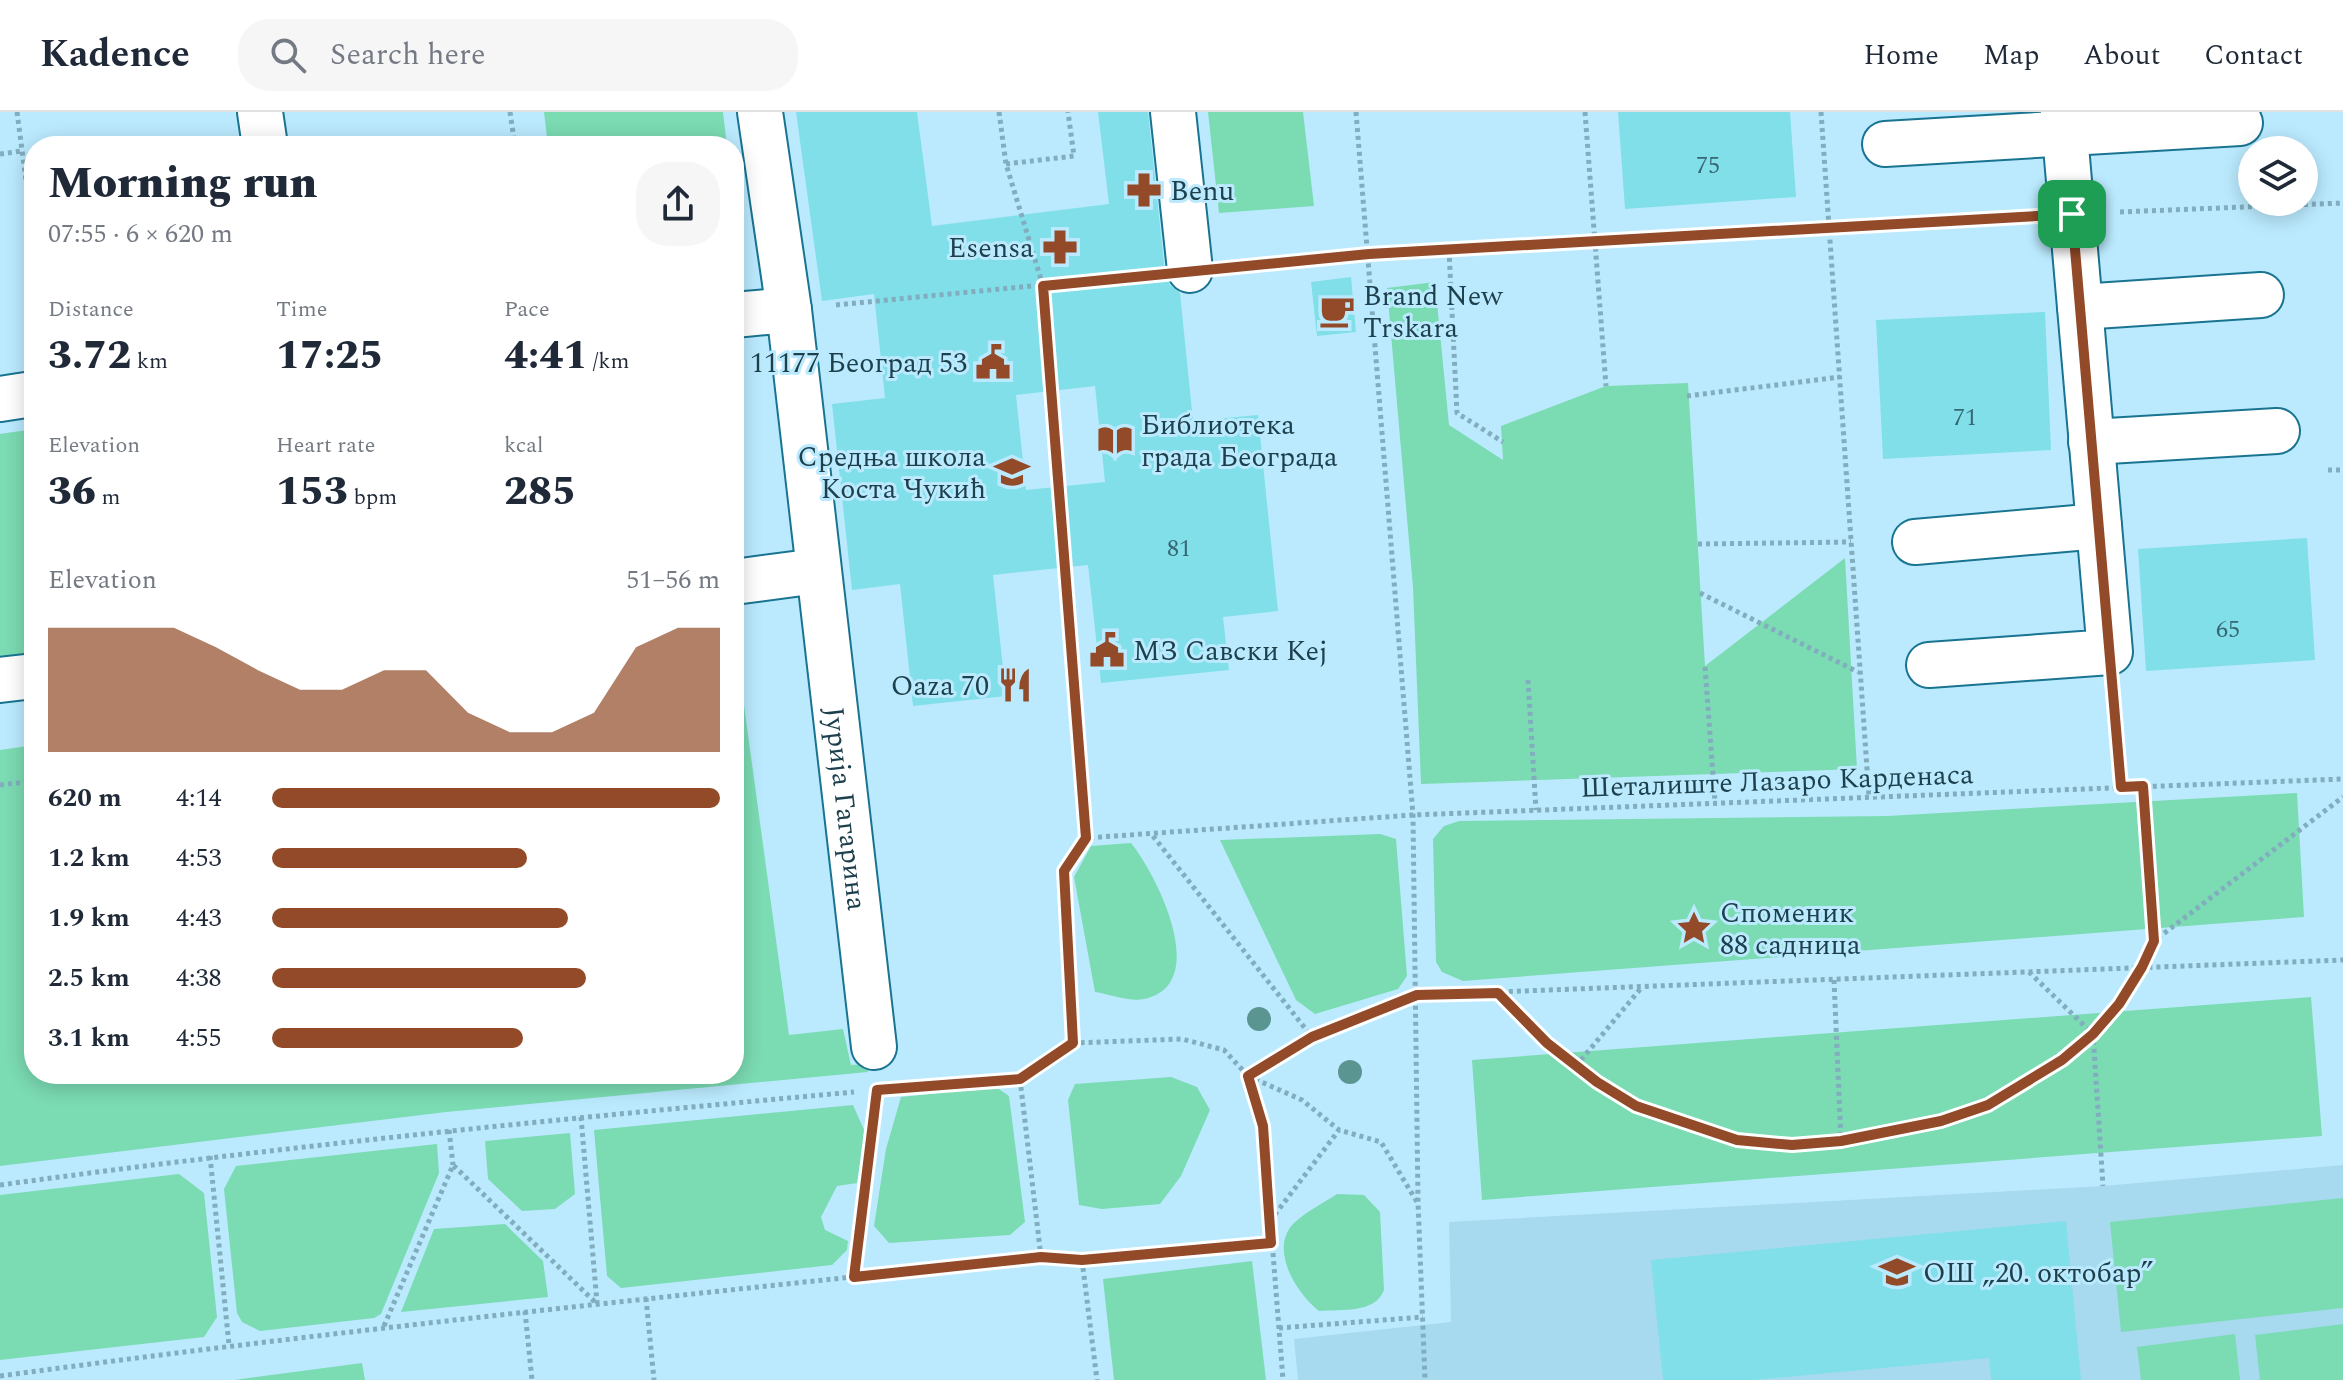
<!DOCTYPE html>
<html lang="en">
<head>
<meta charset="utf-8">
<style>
	:root { --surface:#fff; --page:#f6f6f7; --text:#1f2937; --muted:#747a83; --line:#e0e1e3; --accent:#924a28 }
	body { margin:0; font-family:Spectral,serif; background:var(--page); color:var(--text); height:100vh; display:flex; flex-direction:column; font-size:30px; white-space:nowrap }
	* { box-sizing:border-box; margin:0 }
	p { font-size:26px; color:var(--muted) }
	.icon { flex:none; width:44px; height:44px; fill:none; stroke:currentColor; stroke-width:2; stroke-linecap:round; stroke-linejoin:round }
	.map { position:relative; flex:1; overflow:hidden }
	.drawer { position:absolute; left:24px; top:24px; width:720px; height:948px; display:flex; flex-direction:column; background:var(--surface); border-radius:32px; box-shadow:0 4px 20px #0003 }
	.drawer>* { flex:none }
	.tools { position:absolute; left:2238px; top:24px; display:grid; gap:16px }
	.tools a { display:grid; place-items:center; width:80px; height:80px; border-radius:50%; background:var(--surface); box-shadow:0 4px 20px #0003; font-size:40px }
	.pin { position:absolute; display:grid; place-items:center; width:68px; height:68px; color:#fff; margin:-34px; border-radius:16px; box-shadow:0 4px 12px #0006 }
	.round { display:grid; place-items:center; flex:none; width:84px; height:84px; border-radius:32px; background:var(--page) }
	.head { display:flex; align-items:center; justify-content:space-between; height:136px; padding:0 24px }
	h1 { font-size:44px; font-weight:800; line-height:60px }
	.stats { display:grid; grid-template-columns:repeat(3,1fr); gap:12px; height:136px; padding:8px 24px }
	.stats div { display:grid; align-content:center }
	.stats b { font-size:40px; font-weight:800 }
	.stats small { font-size:22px; font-weight:400 }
	.stats p { font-size:22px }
	.chart { height:224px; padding:16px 24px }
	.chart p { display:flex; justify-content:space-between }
	.chart svg { width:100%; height:144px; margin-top:8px; fill:var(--accent); opacity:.7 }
	ul { padding:0 24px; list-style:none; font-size:26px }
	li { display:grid; grid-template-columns:128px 96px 1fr; align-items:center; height:60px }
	li i { height:20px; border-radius:10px; background:var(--accent) }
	header { display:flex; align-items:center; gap:48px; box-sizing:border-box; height:112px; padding:0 40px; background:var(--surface); border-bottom:2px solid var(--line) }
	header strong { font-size:38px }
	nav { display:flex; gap:44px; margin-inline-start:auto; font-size:28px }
	.search { width:560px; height:72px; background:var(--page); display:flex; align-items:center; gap:20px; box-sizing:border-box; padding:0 28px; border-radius:32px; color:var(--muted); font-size:30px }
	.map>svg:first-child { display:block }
	.built { fill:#a7daef }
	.green { fill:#7bdbb3 }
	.building { fill:#80dfe9; fill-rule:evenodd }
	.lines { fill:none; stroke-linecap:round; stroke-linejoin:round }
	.minor-casing { stroke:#197491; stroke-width:48 }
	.path { stroke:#82adbf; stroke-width:5; stroke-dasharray:4 4; stroke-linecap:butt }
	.minor { stroke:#fff; stroke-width:44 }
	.tree { fill:#5a9591 }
	.route-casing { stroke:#fff; stroke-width:16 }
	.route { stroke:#924a28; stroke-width:10 }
	.labels { text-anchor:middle; stroke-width:6; stroke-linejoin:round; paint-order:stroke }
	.number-label { font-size:24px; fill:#366874 }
	.poi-label { font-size:28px; fill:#1d404d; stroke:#bbeafe; text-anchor:start }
	.street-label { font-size:28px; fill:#1d404d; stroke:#bbeafe }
</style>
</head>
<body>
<header>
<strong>Kadence</strong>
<div class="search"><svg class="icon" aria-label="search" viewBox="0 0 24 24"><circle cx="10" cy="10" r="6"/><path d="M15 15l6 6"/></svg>Search here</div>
<nav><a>Home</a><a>Map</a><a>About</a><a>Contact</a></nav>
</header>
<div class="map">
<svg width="2343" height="1268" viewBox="0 0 2343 1268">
	<rect width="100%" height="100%" fill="#bbeafe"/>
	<path class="built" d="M2343 1053V1268H1298L1294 1227 1451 1210 1449 1110 2103 1074Z"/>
	<path class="green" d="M544 0H723L727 34H548Z
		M1208 0H1303L1314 94 1219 101Z
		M1435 170 1449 313 1503 348 1501 314 1606 274 1688 271 1705 554 1845 446 1857 657 1421 672 1413 475 1387 176Z
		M34 317V545L0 548V322Z
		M737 542 789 923 843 917 851 953 867 952 868 960 446 1000 0 1054V638L34 633V962H734V543Z
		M2297 681 2304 805 1463 869 1442 860 1436 850 1433 727 1444 714 1459 709 1887 704Z
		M1380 722 1396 727 1407 864 1398 877 1315 902 1296 888 1220 728Z
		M1131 731C1157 763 1212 873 1144 887 1130 890 1109 882 1095 880L1074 765 1091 734Z
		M2311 885 2322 1024 1482 1088 1472 948Z
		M1171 965 1197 975 1210 998 1181 1064 1160 1092 1102 1097 1079 1093 1068 988 1075 972Z
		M996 975 1009 984 1025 1110 1010 1123 889 1131 874 1114 886 1037 901 985Z
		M853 993 865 1020 857 1071 837 1074 821 1105 825 1118 848 1129 847 1138 832 1153 621 1176 607 1164 594 1018Z
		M570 1021 575 1082 555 1097 522 1099 488 1067 485 1029Z
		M437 1032 439 1061 381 1202 374 1206 260 1219 242 1210 237 1201 224 1077 236 1054Z
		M179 1062 204 1081 217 1205 204 1225 0 1248V1083Z
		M1337 1082 1364 1083 1380 1100 1384 1178C1375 1202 1341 1197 1319 1199 1297 1182 1268 1137 1294 1111 1306 1100 1323 1091 1337 1082Z
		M2343 1086V1196L2121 1220 2110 1110Z
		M505 1112 543 1149 548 1185 401 1200 434 1117Z
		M1252 1149 1266 1268H1114L1103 1167Z
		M2343 1212V1268H2260L2255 1223Z
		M2235 1222 2240 1268H2141L2137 1235Z
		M362 1251 365 1268H234Z"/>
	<path class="building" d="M796 0H917L932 114 1109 92 1098 0H1148L1165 161 1170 173 1180 181 1193 309 1258 303 1278 499 1223 505 1229 558 1101 571 1088 453 993 463 1006 584 913 594 900 472 852 478 832 292 885 286 874 182 822 189ZM1095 274 1105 370 1026 378 1016 283Z
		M1618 0H1790L1796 85 1625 97Z
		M1351 165 1356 220 1317 224 1311 170Z
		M2045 200 2051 338 1883 347 1876 208Z
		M2307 426 2315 548 2146 559 2138 437Z
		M2066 1109 2081 1268H1991L1989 1246 1754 1268H1663L1651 1148Z"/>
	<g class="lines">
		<g class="minor-casing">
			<g id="minor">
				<path d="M260 0 265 34"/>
				<path id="s1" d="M760 0 789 198 874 935"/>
				<path d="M1173 0 1190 158"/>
				<path d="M1885 32 2240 11"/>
				<path d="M2080 195 2261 183"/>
				<path d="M734 203 789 198"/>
				<path d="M0 287 26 283"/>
				<path d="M2091 330 2277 319"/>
				<path d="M1915 430 2099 414"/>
				<path d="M734 470 817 459"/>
				<path d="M1929 553 2110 540 2063 0"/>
				<path d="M0 568 34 564"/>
			</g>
		</g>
		<path class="path" d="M17 0 34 129
			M510 0 515 34
			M999 0 1006 52 1043 174 1086 726
			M1356 0 1413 703 1418 1090 1425 1268
			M1585 0 1606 274
			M1821 0 1869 685
			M0 42 22 39
			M1006 52 1074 44 1068 0
			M2120 100 2343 91
			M1449 138 1457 301 1503 330
			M1238 154 1369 142 2026 104
			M836 193 1144 163
			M1687 284 1840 265
			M2328 358H2343
			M1698 432 1851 430
			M1700 481 1858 560
			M1705 555 1715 690
			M1528 568 1536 698
			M734 584 743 583
			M2114 589 2121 675
			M0 673 34 669
			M2143 674 2154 828
			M1153 724 1312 925
			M2029 860 2093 922 2103 1074
			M1834 868 1841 1029
			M1499 882 1547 931 1597 970 1636 994 1737 1028 1792 1033 1892 1021 1988 993 2062 948 2093 922 2119 892 2154 829 2343 685
			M1073 931 1064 759 1086 726 1413 703 2343 667
			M1576 954 1642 875
			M1248 964 1312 925 1417 883 2343 848
			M1248 964 1302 988 1339 1018 1381 1030 1417 1090
			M1020 967 1041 1145
			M900 976 1020 967 1073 931 1182 927 1224 938 1248 964 1263 1014 1283 1268
			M581 1005 597 1191
			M449 1018 453 1053
			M210 1044 229 1233
			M0 1073C284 1034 568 1006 854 980
			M1270 1109 1339 1018
			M1082 1148 1097 1268
			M854 1165 877 980
			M646 1186 654 1268
			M525 1199 532 1268
			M384 1214 453 1053 596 1191
			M1279 1216 1423 1205
			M0 1264C346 1217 694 1182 1041 1145L1082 1148 1271 1131"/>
		<use href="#minor" class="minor"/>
	</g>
	<g class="tree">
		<circle cx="1259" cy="907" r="12"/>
		<circle cx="1350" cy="960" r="12"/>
	</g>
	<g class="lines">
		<g class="route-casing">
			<path id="route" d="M2072 102 2121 675 2143 674 2154 829 2142 855 2119 892 2093 922 2062 948 1988 993 1941 1009 1841 1029 1792 1033 1737 1028 1636 994 1597 970 1547 931 1498 881 1417 883 1312 925 1248 964 1263 1014 1271 1131 1082 1148 1041 1145 854 1165 877 978 1020 967 1073 931 1064 759 1086 726 1043 174 1369 142Z"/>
		</g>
		<use href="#route" class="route"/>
	</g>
	<defs>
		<g id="pharmacy-bare" transform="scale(2.76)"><path d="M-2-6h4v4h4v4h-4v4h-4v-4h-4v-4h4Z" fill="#924a28" stroke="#bbeafe" stroke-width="2.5" paint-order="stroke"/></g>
		<g id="cafe-bare" transform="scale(2.76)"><path d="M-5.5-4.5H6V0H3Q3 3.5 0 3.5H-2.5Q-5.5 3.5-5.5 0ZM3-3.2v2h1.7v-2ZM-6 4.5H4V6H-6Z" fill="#924a28" stroke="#bbeafe" stroke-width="2.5" paint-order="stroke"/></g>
		<g id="civic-bare" transform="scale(2.76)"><path d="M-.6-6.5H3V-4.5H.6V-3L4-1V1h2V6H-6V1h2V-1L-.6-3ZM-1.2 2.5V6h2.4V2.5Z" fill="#924a28" stroke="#bbeafe" stroke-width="2.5" paint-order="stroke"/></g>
		<g id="library-bare" transform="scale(2.76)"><path d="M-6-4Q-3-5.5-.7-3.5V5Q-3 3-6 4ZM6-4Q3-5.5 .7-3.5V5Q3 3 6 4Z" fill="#924a28" stroke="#bbeafe" stroke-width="2.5" paint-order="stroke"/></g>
		<g id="school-bare" transform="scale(2.76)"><path d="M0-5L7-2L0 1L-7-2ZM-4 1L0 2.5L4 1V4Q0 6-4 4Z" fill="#924a28" stroke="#bbeafe" stroke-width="2.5" paint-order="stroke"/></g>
		<g id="restaurant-bare" transform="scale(2.76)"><path d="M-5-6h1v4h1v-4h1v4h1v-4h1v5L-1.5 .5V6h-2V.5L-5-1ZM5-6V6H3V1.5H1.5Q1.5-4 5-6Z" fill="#924a28" stroke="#bbeafe" stroke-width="2.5" paint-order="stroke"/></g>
		<g id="sight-bare" transform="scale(2.76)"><path d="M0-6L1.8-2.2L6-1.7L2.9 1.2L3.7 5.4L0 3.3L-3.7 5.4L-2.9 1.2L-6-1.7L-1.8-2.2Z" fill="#924a28" stroke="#bbeafe" stroke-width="2.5" paint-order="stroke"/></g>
	</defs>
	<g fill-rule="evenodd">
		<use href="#pharmacy-bare" x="1144" y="78"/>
		<use href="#pharmacy-bare" x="1060" y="135"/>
		<use href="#cafe-bare" x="1337" y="199"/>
		<use href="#civic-bare" x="993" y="250"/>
		<use href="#library-bare" x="1115" y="328"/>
		<use href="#school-bare" x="1012" y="360"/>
		<use href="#civic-bare" x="1107" y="538"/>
		<use href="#restaurant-bare" x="1015" y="573"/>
		<use href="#sight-bare" x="1694" y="816"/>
		<use href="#school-bare" x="1897" y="1160"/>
	</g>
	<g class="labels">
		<g class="number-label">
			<text x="1708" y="61">75</text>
			<text x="1965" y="313">71</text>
			<text x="1179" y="444">81</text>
			<text x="2228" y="525">65</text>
		</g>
		<g class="poi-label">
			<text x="1170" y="88">Benu</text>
			<text x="1034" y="145" text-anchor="end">Esensa</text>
			<text x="1363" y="193">Brand New<tspan x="1363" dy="32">Trskara</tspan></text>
			<text x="967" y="260" text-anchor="end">11177 Београд 53</text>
			<text x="1141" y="322">Библиотека<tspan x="1141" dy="32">града Београда</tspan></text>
			<text x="986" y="354" text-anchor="end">Средња школа<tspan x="986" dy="32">Коста Чукић</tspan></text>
			<text x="1133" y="548">МЗ Савски Кеј</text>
			<text x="989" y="583" text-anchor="end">Oaza 70</text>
			<text x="1720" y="810">Споменик<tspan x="1720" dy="32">88 садница</tspan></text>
			<text x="1923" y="1170">ОШ „20. октобар”</text>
		</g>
		<g class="street-label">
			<text transform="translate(1777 668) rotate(-2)" y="10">Шеталиште Лазаро Карденаса</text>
			<text dy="10" stroke="none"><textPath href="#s1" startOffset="702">Јурија Гагарина</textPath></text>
		</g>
	</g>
</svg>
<div class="tools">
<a><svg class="icon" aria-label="layers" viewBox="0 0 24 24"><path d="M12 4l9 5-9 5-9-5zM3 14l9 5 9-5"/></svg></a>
</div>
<div class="pin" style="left:2072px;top:102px;background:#1e9e55"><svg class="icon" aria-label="arrive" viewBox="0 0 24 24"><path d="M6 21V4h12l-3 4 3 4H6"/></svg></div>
<section class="drawer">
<div class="head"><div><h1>Morning run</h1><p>07:55 · 6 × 620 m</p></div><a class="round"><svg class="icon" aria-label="share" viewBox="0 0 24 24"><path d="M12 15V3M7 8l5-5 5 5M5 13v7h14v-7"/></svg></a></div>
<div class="stats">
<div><p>Distance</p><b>3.72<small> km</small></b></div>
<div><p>Time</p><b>17:25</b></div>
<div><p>Pace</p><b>4:41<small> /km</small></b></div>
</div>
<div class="stats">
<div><p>Elevation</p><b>36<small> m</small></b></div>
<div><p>Heart rate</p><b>153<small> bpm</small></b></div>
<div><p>kcal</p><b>285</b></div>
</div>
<div class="chart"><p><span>Elevation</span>51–56 m</p>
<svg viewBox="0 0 160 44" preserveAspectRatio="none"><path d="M0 44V6L10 6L20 6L30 6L40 12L50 19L60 25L70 25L80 19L90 19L100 32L110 38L120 38L130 32L140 12L150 6L160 6V44z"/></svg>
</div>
<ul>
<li><b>620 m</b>4:14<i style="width:100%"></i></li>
<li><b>1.2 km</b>4:53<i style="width:57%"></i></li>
<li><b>1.9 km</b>4:43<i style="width:66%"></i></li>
<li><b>2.5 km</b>4:38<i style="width:70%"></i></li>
<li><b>3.1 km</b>4:55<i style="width:56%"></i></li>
</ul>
</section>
</div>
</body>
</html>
